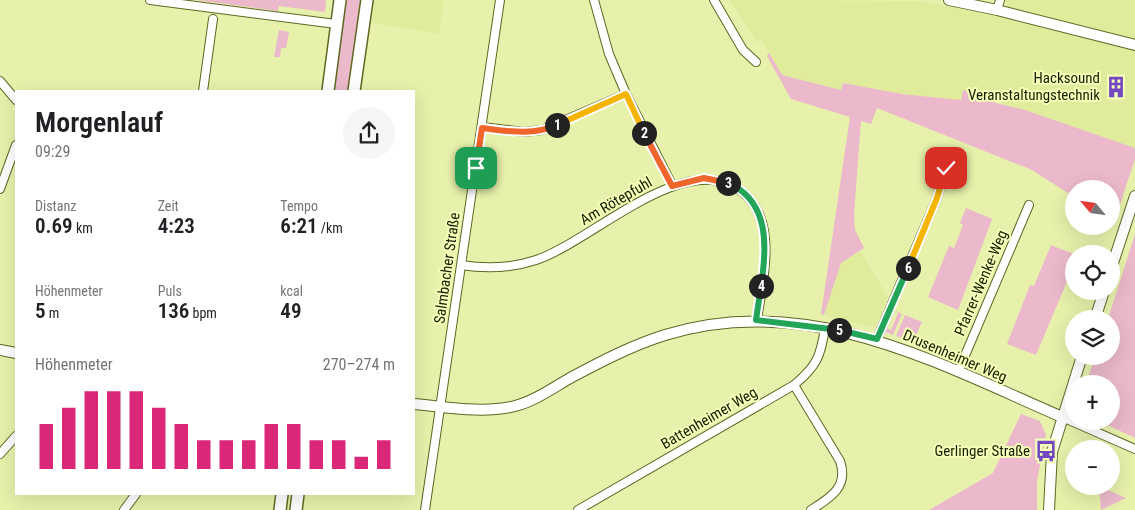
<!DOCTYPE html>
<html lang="de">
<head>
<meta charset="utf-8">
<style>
	:root { --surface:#fff; --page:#f6f6f6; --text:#202124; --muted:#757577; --accent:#db2777 }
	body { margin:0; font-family:"Roboto Condensed",sans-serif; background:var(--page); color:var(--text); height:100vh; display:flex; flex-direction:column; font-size:19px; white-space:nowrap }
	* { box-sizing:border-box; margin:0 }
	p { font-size:16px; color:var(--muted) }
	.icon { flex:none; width:28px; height:28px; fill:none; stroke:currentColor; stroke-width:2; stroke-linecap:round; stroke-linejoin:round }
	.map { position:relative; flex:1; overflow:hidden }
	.sheet { position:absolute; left:15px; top:90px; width:400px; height:405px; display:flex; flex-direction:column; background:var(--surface); border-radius:0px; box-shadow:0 5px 20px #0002 }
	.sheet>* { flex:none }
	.needle { width:32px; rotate:299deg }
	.controls { position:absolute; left:1065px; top:180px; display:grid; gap:10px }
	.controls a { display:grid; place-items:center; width:55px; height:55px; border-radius:50%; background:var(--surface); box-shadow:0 5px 20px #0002; font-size:25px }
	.pin { position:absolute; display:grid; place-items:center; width:42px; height:42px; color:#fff; margin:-21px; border-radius:10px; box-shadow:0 2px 8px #0006 }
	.km { position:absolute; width:25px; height:25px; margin:-12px; border-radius:50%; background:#222; color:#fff; font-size:14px; line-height:25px; text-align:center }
	.round { display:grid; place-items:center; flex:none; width:52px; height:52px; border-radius:26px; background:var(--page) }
	.headline { display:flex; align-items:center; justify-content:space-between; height:85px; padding:0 20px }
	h1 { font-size:28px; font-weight:600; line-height:38px }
	.metrics { display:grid; grid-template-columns:repeat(3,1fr); gap:8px; height:85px; padding:5px 20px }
	.metrics div { display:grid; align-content:center }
	.metrics b { font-size:21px; font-weight:600 }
	.metrics small { font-size:14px; font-weight:400 }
	.metrics p { font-size:14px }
	.chart { height:140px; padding:10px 20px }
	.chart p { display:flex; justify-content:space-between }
	.chart svg { width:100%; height:90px; margin-top:5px; stroke:var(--accent); stroke-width:6 }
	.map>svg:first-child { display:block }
	.built { fill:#e0eb9c }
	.green { fill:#ebb9cb }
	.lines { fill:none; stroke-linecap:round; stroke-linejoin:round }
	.minor-casing { stroke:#5f6723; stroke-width:10 }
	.tertiary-casing { stroke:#5f6723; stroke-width:12 }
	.secondary-casing { stroke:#5f6723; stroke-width:14 }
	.minor { stroke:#fff; stroke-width:8 }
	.tertiary { stroke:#fff; stroke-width:10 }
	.secondary { stroke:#fff; stroke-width:11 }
	.split-1-casing { stroke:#fff; stroke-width:10 }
	.split-2-casing { stroke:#fff; stroke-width:10 }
	.split-3-casing { stroke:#fff; stroke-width:10 }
	.split-4-casing { stroke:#fff; stroke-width:10 }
	.split-5-casing { stroke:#fff; stroke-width:10 }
	.split-6-casing { stroke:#fff; stroke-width:10 }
	.split-7-casing { stroke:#fff; stroke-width:10 }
	.split-1 { stroke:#f0652b; stroke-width:6 }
	.split-2 { stroke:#f5b400; stroke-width:6 }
	.split-3 { stroke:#f0652b; stroke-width:6 }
	.split-4 { stroke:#22a559; stroke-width:6 }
	.split-5 { stroke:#22a559; stroke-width:6 }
	.split-6 { stroke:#22a559; stroke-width:6 }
	.split-7 { stroke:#f5b400; stroke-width:6 }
	.labels { text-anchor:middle; stroke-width:4; stroke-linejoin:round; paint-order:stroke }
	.poi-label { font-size:15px; fill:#1a1d02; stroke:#f4ffb8; text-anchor:end }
	.street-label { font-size:15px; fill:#1a1d02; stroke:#f4ffb8 }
</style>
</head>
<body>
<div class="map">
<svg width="1135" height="510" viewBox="0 0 1135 510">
	<rect width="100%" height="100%" fill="#e7f1ab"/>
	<path class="built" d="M375 0H444L439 34 372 23Z
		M730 0 919 1 986 14 1135 51V148L963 90 961 100 903 94 844 83 841 90 782 75 761 40 757 42Z
		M1005 0H1135V40L1012 9 1008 7Z
		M860 251 888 297 875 328 824 315 841 262Z"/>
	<path class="green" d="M196 0H326L325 12 279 6 278 11Z
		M346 0H362L350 91H334Z
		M279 30 289 32 286 48H281L280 57H274Z
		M769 53 782 75 841 90 843 83 902 94 961 100 963 90 996 103 1025 110 1135 148V159L1114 223 1111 221V189H1074V197L1032 170 877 108 871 124 861 121 854 214 855 230 864 248 841 263 824 315 821 314 850 117 791 99 767 56Z
		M966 208 992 219 958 310 928 297 949 246 954 248 963 225 960 223Z
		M1135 234V438L1099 421H1111V384H1086L1095 356H1111V319H1108Z
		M1051 245 1074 254V265L1036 355 1007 344 1030 285 1034 286Z
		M894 310 902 314 893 335 884 331 886 328 891 330 898 313Z
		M905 315 922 322 913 342 896 336Z
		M1021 414 1040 421 1046 435 1037 481V510H929L993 473Z
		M1099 486 1126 498 1101 510Z"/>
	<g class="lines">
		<g class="minor-casing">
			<path id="minor" d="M150 0 336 24
				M594 0 609 54 626 94 672 185
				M714 0 743 50 756 62
				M997 10 1000 0
				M0 81 16 100
				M203 91 213 19
				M482 127 524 132 542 130 626 94
				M0 189 16 145
				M461 265C486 269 512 268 536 260 590 242 679 154 735 187 781 214 763 277 757 320
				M877 339 937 198 946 168
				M958 372 1029 205
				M794 385 840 461C849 487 830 498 811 510
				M1062 417 1135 449
				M0 454 16 436
				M124 510 136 494
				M425 510 500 0
				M578 510 794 385C817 366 821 356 825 327"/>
		</g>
		<g class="tertiary-casing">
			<path id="tertiary" d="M949 0 997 10 1135 45
				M1111 269 1135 196
				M1095 319 1104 291
				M0 350 16 353
				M414 404C446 407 483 414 515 406 535 401 554 387 572 377 602 361 633 345 665 335 807 291 935 362 1062 417
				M1049 510 1052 452 1082 356"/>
		</g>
		<g class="secondary-casing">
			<path id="secondary" d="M328 91 340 0
				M354 91 367 0
				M280 510 282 494
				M296 510 298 494"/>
		</g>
		<use href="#minor" class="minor"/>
		<use href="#tertiary" class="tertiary"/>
		<use href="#secondary" class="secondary"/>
	</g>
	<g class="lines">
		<g class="split-1-casing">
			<path id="split-1" d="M476 168 482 128C508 131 532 136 557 125"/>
		</g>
		<g class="split-2-casing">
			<path id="split-2" d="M557 125 626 94 644 133"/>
		</g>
		<g class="split-3-casing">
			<path id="split-3" d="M644 133 672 186 704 178 728 183"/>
		</g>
		<g class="split-4-casing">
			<path id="split-4" d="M728 183C770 201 767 248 761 286"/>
		</g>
		<g class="split-5-casing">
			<path id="split-5" d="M761 286 756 320 839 330"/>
		</g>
		<g class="split-6-casing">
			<path id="split-6" d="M839 330 877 339 908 268"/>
		</g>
		<g class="split-7-casing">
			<path id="split-7" d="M908 268 937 198 946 168"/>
		</g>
		<use href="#split-1" class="split-1"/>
		<use href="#split-2" class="split-2"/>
		<use href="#split-3" class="split-3"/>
		<use href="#split-4" class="split-4"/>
		<use href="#split-5" class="split-5"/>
		<use href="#split-6" class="split-6"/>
		<use href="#split-7" class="split-7"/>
	</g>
	<defs>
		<g id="building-bare" transform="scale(1.725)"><path d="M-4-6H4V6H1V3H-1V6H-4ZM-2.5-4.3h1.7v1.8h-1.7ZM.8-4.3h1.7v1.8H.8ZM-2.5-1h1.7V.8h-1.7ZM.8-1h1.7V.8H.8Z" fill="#7148c0" stroke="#f4ffb8" stroke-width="2.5" paint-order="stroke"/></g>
		<g id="bus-bare" transform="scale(1.725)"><path d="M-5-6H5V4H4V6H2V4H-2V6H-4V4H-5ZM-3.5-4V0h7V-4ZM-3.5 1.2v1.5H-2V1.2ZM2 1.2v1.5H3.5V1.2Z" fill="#7148c0" stroke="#f4ffb8" stroke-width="2.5" paint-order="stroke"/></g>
	</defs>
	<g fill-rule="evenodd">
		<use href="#building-bare" x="1116" y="87"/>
		<use href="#bus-bare" x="1046" y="451"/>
	</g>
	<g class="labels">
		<g class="poi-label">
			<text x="1100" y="83">Hacksound<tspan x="1100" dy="17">Veranstaltungstechnik</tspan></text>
			<text x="1030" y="456">Gerlinger Straße</text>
		</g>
		<g class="street-label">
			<text transform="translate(616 201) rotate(-30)" y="5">Am Rötepfuhl</text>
			<text transform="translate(447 268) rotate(-82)" y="5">Salmbacher Straße</text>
			<text transform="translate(981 283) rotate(-67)" y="5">Pfarrer-Wenke-Weg</text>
			<text transform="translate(955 356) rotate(23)" y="5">Drusenheimer Weg</text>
			<text transform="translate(709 418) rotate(-30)" y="5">Battenheimer Weg</text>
		</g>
	</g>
</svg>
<div class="controls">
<a><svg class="needle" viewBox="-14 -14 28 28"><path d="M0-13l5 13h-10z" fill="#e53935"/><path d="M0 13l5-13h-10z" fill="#757577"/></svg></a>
<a><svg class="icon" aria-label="locate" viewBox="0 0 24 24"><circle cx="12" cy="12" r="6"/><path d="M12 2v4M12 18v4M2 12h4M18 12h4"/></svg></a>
<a><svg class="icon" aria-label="layers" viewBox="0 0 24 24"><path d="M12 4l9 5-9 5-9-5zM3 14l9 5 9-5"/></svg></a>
<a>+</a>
<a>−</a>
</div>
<div class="pin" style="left:476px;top:168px;background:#1e9e55"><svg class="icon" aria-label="arrive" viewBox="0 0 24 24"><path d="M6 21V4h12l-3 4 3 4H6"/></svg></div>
<div class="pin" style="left:946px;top:168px;background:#d93025"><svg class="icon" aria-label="check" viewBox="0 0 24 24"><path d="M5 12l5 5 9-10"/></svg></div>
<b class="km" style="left:557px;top:125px">1</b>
<b class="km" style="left:644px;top:133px">2</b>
<b class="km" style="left:728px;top:183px">3</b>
<b class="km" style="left:761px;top:286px">4</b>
<b class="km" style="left:839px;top:330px">5</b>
<b class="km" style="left:908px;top:268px">6</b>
<section class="sheet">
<div class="headline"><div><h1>Morgenlauf</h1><p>09:29</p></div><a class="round"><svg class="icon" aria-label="share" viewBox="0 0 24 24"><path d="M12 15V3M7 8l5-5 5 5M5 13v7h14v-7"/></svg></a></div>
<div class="metrics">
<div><p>Distanz</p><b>0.69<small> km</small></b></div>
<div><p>Zeit</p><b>4:23</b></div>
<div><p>Tempo</p><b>6:21<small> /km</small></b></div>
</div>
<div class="metrics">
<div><p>Höhenmeter</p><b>5<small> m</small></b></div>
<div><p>Puls</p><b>136<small> bpm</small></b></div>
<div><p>kcal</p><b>49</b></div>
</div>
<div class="chart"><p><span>Höhenmeter</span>270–274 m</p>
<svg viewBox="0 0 160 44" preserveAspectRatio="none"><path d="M5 44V22M15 44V14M25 44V6M35 44V6M45 44V6M55 44V14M65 44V22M75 44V30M85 44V30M95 44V30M105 44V22M115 44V22M125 44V30M135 44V30M145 44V38M155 44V30"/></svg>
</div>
</section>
</div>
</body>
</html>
